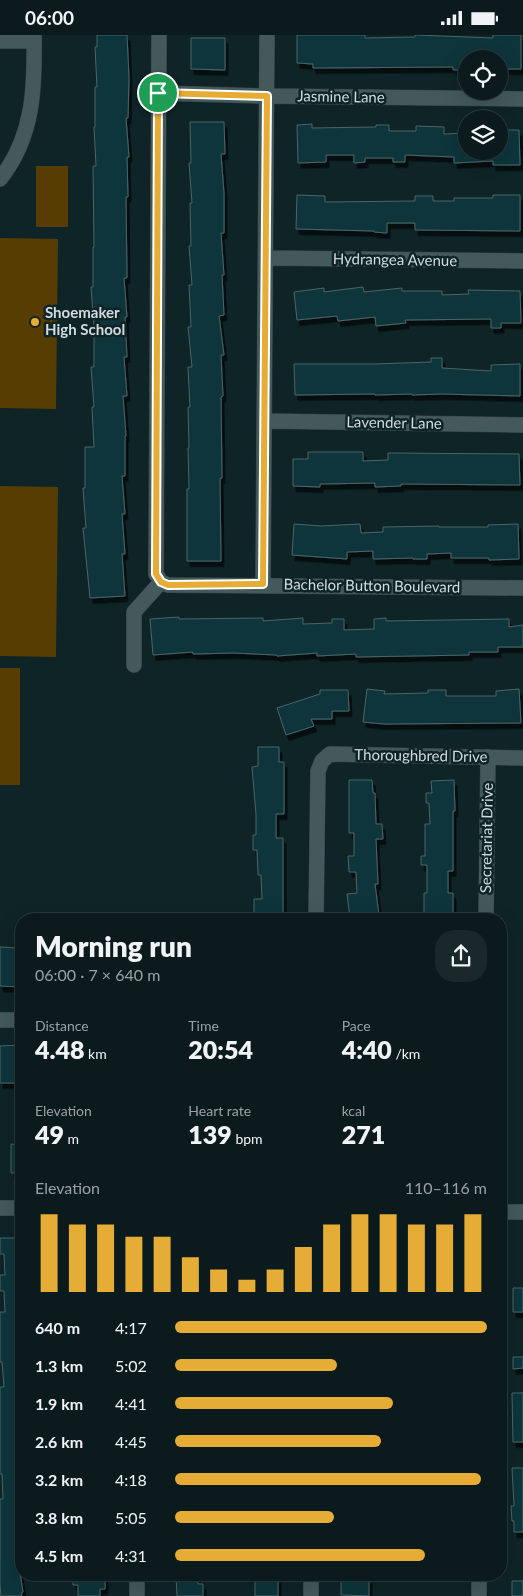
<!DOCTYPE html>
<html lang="en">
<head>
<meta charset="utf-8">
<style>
	:root { --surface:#0b1b1d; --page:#19282a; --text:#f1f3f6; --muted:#9aa1a4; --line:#2b393b; --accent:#e6ad36 }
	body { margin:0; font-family:Lato,sans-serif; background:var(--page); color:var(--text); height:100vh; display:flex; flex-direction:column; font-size:19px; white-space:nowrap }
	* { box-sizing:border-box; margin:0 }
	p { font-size:16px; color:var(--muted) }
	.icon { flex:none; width:28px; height:28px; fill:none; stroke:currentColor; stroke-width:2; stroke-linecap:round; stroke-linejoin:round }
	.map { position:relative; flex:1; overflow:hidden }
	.drawer { position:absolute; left:15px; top:878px; width:492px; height:668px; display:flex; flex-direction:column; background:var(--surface); border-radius:20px; box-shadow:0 5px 20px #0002,0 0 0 1px var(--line) }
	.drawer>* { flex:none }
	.fabs { position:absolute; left:458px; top:15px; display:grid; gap:10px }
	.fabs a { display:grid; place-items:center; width:50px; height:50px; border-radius:50%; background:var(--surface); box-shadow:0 5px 20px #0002,0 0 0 1px var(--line); font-size:25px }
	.pin { position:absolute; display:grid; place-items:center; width:42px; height:42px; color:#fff; margin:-21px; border:2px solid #fff; border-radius:50%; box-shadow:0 1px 5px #0007 }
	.round { display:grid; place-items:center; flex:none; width:52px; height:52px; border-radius:20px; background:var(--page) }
	.summary { display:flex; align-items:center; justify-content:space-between; height:85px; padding:0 20px }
	h1 { font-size:28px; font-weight:800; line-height:38px }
	.figures { display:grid; grid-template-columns:repeat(3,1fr); gap:8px; height:85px; padding:5px 20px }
	.figures div { display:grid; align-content:center }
	.figures b { font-size:25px; font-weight:800 }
	.figures small { font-size:14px; font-weight:400 }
	.figures p { font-size:14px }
	.chart { height:140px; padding:10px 20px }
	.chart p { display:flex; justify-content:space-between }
	.chart svg { width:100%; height:90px; margin-top:5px; stroke:var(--accent); stroke-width:6 }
	ul { padding:0 20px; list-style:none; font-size:16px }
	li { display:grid; grid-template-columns:80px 60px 1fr; align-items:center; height:38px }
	li i { height:12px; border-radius:6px; background:var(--accent) }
	.status { display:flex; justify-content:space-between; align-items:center; height:35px; padding:0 25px; background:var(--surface); direction:ltr }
	.status svg { height:14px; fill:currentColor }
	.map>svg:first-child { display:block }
	.green { fill:#573d02 }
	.building { fill:#0b363b; stroke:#4d6467; filter:url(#shadow) }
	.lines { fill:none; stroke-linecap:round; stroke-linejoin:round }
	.minor-casing { stroke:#323f41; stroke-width:16 }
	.minor { stroke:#43595c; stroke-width:15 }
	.route-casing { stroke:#fff; stroke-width:10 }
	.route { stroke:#e6ad36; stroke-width:6 }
	.poi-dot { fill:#e6ad36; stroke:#0f2427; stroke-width:2 }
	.labels { text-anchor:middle; stroke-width:5; stroke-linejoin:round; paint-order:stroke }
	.street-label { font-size:15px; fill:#d0dcde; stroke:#0f2427 }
	.poi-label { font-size:15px; font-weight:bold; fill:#d0dcde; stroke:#0f2427; text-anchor:start }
</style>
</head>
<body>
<div class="status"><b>06:00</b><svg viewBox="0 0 49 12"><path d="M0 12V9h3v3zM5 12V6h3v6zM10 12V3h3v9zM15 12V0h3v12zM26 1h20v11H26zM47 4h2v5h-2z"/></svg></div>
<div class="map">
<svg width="523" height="1561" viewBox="0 0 523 1561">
	<defs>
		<filter id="shadow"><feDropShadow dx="3" dy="5.5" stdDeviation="0" flood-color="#0009"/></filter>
	</defs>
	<rect width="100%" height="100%" fill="#0f2427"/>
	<path class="green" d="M36 131H68V192H36Z
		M0 203 58 204 56 374 0 373Z
		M0 451 58 452 56 622 0 621Z
		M0 633H20V750H0Z"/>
	<path class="building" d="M97 0H127L129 43 128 83H126L129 122H127L128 162H126L127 243H124L127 282H125L127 322H124L127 361H123L126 401H125V441H122L125 479H122L125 519H122L125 561 90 563 83 493H86L83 453H85V412H94L92 372H94L91 332H94V291L91 252H93V212H94L93 131H96L94 92H95V52H97L95 12H97Z
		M297 0H365V3L415 2V0L493 3V0H521V34H499V24H466V35H453V32L313 33V29L297 28Z
		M191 3H225V35L191 34Z
		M190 87H224L225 119H221L224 158V198H221L224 240H222L224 280 219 281 224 320H221L223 361 221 362 222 443H220L221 526H187V454H189L188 413H189L188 372H190L188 332H192L188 292H191L189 250H192L189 211H191L190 168H192L189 128H191Z
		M312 89V93L376 92V90H389V96H416V91L444 92V99L466 98V116H499V95H519L520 130H493V126L454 128V122L405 120V127H393V123H365V127L354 128V120H326V127L298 128 297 90Z
		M297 160 325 161V167L415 166V161H433V166H454V163H493V160H520V196L415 195V188H387V198L374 197V196L296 194Z
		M363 252 364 257 402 253V256H442V260L469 259 468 255 520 256 521 288H501V293H491V284L405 285 406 288 376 291 375 282 338 286 337 281 297 285 294 257 324 253V257Z
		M431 323H442V333L491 336V330L520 329V361L442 359 412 360V359L375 360V359L295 360 294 329H374L431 327Z
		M308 417H363V426L388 425V418L519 419 520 450 401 449V451L375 452V448L320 449V452L293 451V424H308Z
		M294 489 322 491 360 489 361 498 383 497V492L439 491V492H488V490L518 489 519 524 489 525V523H451V518L427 519V524H413V523L373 524V516L347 517V524L292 520Z
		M179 582V584L263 583V586L303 583V589L332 588V584H344V595L374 594V584L386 583V586L509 584V592L523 590V612H498V617H469V620L356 622V619L317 621V618L277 621 276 620 234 618 193 619V617L153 620 150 584Z
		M367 654 385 656 384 659 428 658V655H446V661H496V656L519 654 521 688 384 689 363 687Z
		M320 655H348L349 676H332V684H311L314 691 286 700 277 673 320 659Z
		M258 712H279V727H284V779H276V803H283V884H254V864H262L261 840H258L257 815H253V800H256V779L252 732 258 731Z
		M349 745H372L373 758H375L376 789H382L383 804H376L378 849H375L379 880 350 883 347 859 357 858 356 837H349L348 821H354V798H349Z
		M454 745 455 776H453V836H448V858H453V882H424V858H427V830H421V821H425V789H430L429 768H426V758H432L431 746Z
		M0 912 20 913 21 952 0 951Z
		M21 1010V1048H0V1011Z
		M11 1109 21 1110V1138H11Z
		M0 1203H21V1269H16L18 1289 21 1288V1474L20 1494H18L20 1538 23 1557 21 1558 22 1561H1L0 1551V1464H3L2 1439H0V1352H4L2 1327H0V1277H5L4 1256H0V1240H5L4 1219H0Z
		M513 1253H523V1277H513Z
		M513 1322H523V1333L513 1334Z
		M512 1358H523V1407H513Z
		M512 1433H523V1497H514V1486H512L511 1471H514Z
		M105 1539V1554H100V1561H78V1550H73V1540Z
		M176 1540H197L198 1549H203V1561H177Z
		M255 1543H278V1561H255Z
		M341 1543H369V1561L341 1560Z
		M512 1546H523V1561H512Z"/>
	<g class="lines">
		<g class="minor-casing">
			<path id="minor" d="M159 0 156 539 161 547
				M0 6H34
				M158 58 267 61 523 64
				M0 144C34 102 35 51 34 0
				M266 223 523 226
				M265 386 523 390
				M161 547 168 550 523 553
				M263 549 267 0
				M134 630V577L161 547
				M316 884 318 736 322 726 330 719 523 723
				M486 884 488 722
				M0 985H21
				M0 1173H21
				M501 1177H523
				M137 1561V1539
				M311 1561V1539
				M479 1561V1539"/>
		</g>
		<use href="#minor" class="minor"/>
	</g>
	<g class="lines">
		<g class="route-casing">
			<path id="route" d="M158 58 267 61 263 549 168 550 161 547 156 539Z"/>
		</g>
		<use href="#route" class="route"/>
	</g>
	<circle class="poi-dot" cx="35" cy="287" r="5"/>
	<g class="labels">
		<g class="street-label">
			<text transform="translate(341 62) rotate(1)" y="5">Jasmine Lane</text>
			<text transform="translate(395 225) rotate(1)" y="5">Hydrangea Avenue</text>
			<text transform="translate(394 388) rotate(1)" y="5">Lavender Lane</text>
			<text transform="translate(372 551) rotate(1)" y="5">Bachelor Button Boulevard</text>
			<text transform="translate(421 721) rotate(1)" y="5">Thoroughbred Drive</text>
			<text transform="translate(487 803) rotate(-89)" y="5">Secretariat Drive</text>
		</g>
		<g class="poi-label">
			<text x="45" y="283">Shoemaker<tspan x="45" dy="17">High School</tspan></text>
		</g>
	</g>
</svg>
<div class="fabs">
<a><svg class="icon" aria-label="locate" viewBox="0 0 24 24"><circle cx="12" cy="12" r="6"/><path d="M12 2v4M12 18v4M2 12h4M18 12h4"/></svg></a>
<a><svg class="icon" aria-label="layers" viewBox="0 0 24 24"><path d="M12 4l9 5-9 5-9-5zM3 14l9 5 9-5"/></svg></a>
</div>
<div class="pin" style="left:158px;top:58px;background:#1e9e55"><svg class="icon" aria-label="arrive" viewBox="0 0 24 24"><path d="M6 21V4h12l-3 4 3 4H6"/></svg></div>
<section class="drawer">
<div class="summary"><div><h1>Morning run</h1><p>06:00 · 7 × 640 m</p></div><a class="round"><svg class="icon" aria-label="share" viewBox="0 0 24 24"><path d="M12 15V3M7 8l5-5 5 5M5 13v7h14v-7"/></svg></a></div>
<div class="figures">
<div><p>Distance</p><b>4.48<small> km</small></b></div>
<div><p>Time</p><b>20:54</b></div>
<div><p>Pace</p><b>4:40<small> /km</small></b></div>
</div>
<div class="figures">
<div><p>Elevation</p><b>49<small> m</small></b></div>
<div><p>Heart rate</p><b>139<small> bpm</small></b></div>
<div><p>kcal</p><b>271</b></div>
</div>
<div class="chart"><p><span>Elevation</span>110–116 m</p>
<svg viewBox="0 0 160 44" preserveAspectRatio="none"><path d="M5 44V6M15 44V11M25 44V11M35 44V17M45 44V17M55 44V27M65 44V33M75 44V38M85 44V33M95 44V22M105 44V11M115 44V6M125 44V6M135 44V11M145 44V11M155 44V6"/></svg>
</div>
<ul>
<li><b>640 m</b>4:17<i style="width:100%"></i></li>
<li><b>1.3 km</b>5:02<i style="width:52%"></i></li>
<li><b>1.9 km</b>4:41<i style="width:70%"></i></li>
<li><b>2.6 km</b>4:45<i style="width:66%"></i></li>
<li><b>3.2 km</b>4:18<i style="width:98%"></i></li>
<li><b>3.8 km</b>5:05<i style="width:51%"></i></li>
<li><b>4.5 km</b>4:31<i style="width:80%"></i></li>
</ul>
</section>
</div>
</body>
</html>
